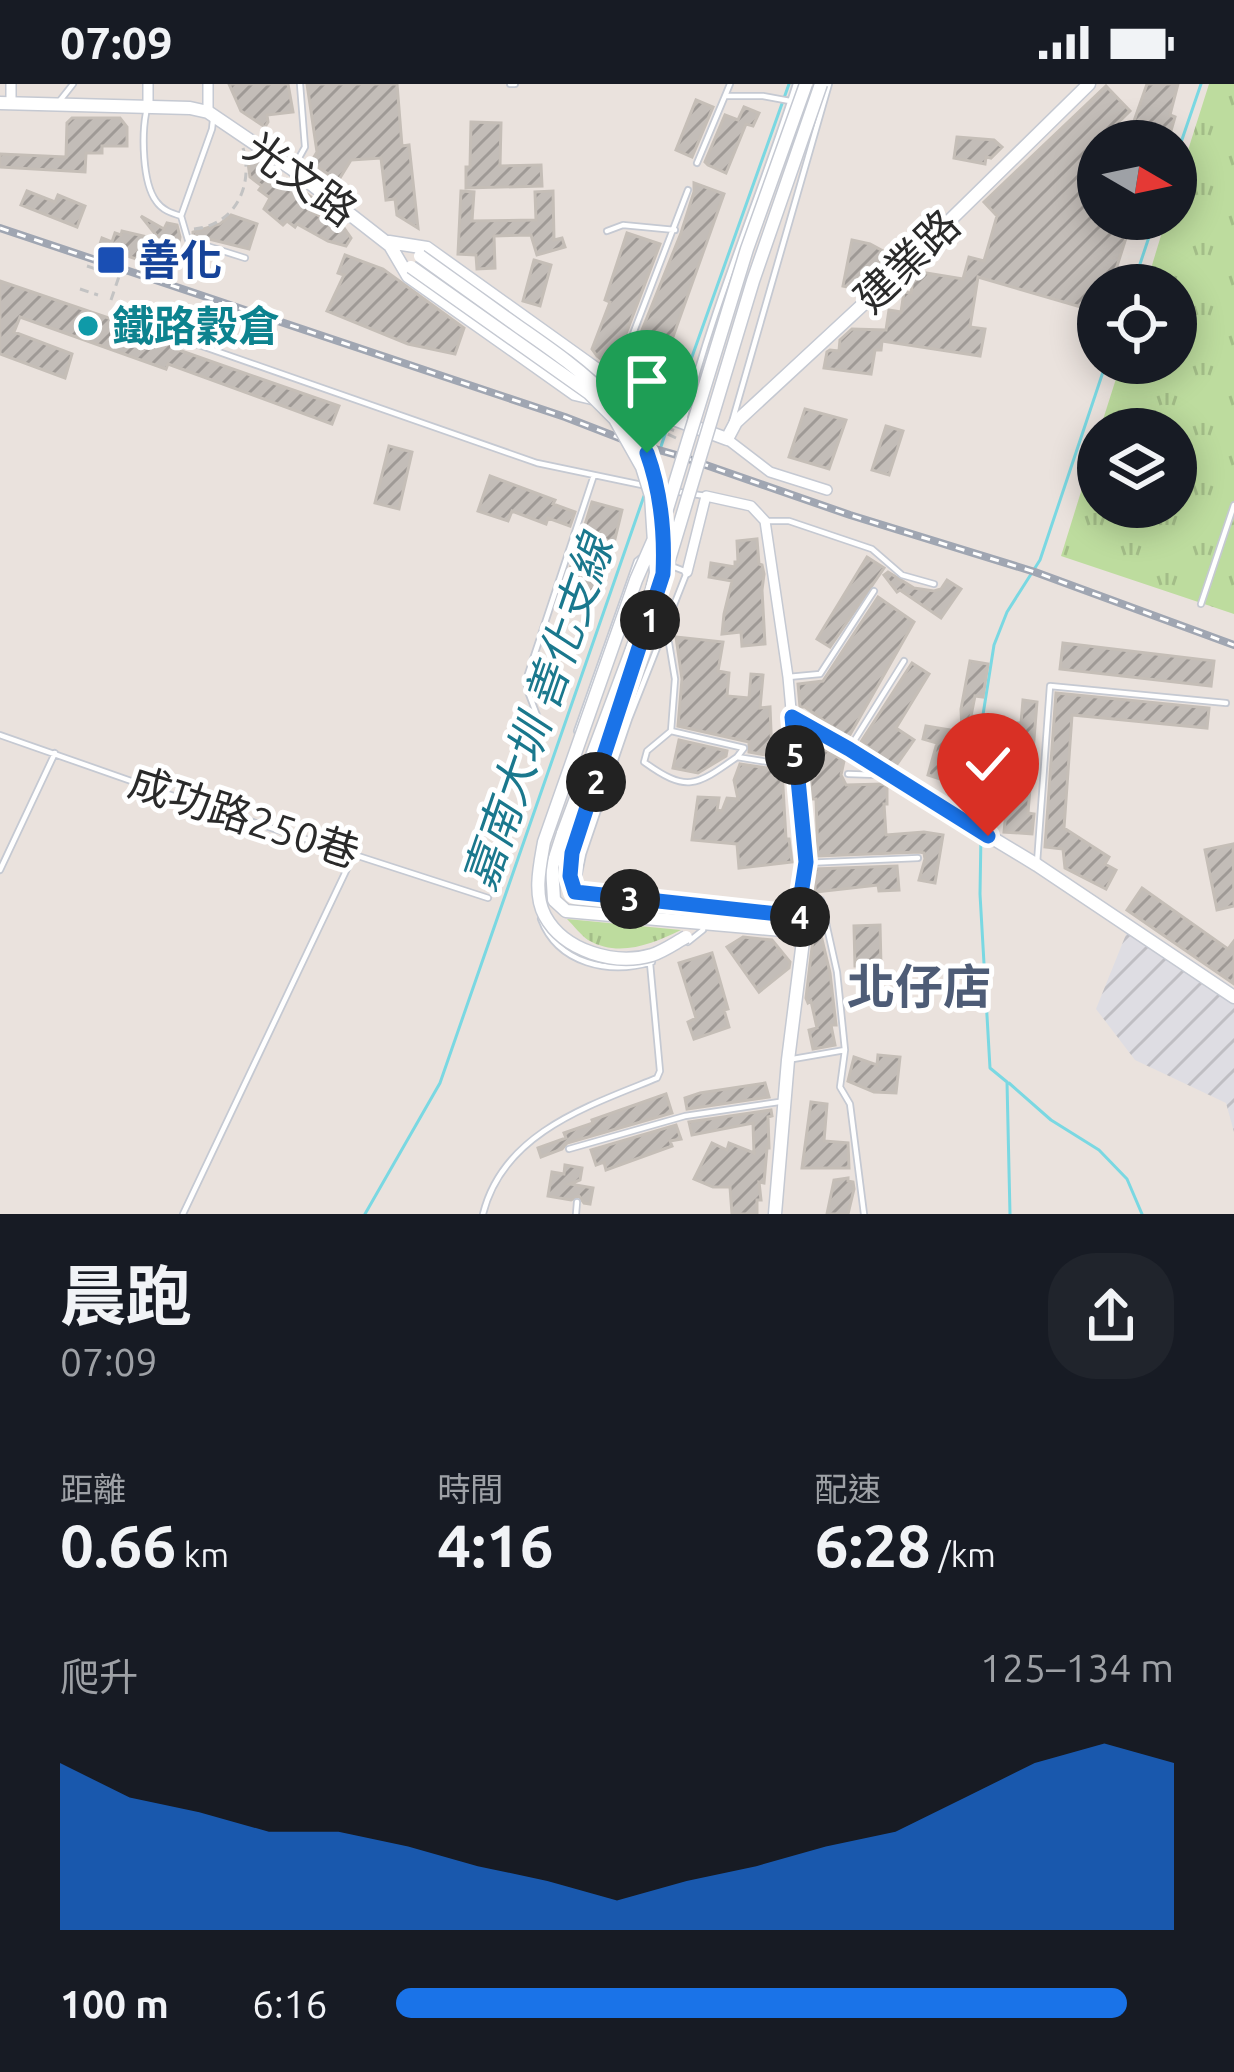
<!DOCTYPE html>
<html lang="zh-TW">
<head>
<meta charset="utf-8">
<style>
	:root { --surface:#171b24; --page:#20242c; --text:#f1f3f6; --muted:#9ea1a6; --accent:#1a73e8 }
	body { margin:0; font-family:Ubuntu,"Noto Sans TC",sans-serif; background:var(--page); color:var(--text); height:100vh; display:flex; flex-direction:column; font-size:45px; white-space:nowrap }
	* { box-sizing:border-box; margin:0 }
	p { font-size:39px; color:var(--muted) }
	.icon { flex:none; width:66px; height:66px; fill:none; stroke:currentColor; stroke-width:2; stroke-linecap:round; stroke-linejoin:round }
	.map { position:relative; height:1130px; overflow:hidden }
	.panel { display:flex; flex-direction:column; background:var(--surface); flex:1 }
	.panel>* { flex:none }
	.needle { width:78px; rotate:99deg }
	.controls { position:absolute; left:1077px; top:36px; display:grid; gap:24px }
	.controls a { display:grid; place-items:center; width:120px; height:120px; border-radius:50%; background:var(--surface); box-shadow:0 6px 30px #0003; font-size:60px }
	.pin { position:absolute; display:grid; place-items:center; width:102px; height:102px; color:#fff; margin:-123px -51px; border-radius:50% 50% 50% 0; rotate:-45deg; box-shadow:0 0 12px #0007 }
	.pin .icon { rotate:45deg }
	.km { position:absolute; width:60px; height:60px; margin:-30px; border-radius:50%; background:#222; color:#fff; font-size:33px; line-height:60px; text-align:center }
	.round { display:grid; place-items:center; flex:none; width:126px; height:126px; border-radius:48px; background:var(--page) }
	.headline { display:flex; align-items:center; justify-content:space-between; height:204px; padding:0 60px }
	h1 { font-size:66px; font-weight:700; line-height:90px }
	.figures { display:grid; grid-template-columns:repeat(3,1fr); gap:18px; height:204px; padding:12px 60px }
	.figures div { display:grid; align-content:center }
	.figures b { font-size:60px; font-weight:700 }
	.figures small { font-size:33px; font-weight:400 }
	.figures p { font-size:33px }
	.chart { height:336px; padding:24px 60px }
	.chart p { display:flex; justify-content:space-between }
	.chart svg { width:100%; height:216px; margin-top:12px; fill:var(--accent); opacity:.7 }
	ul { padding:0 60px; list-style:none; font-size:39px }
	li { display:grid; grid-template-columns:192px 144px 1fr; align-items:center; height:90px }
	li i { height:30px; border-radius:15px; background:var(--accent) }
	.status { display:flex; justify-content:space-between; align-items:center; height:84px; padding:0 60px; background:var(--surface); direction:ltr }
	.status svg { height:33px; fill:currentColor }
	.map>svg:first-child { display:block }
	.industrial { fill:url(#industrial-furrows) }
	.grass { fill:url(#grass-tufts) }
	.lines { fill:none; stroke-linecap:round; stroke-linejoin:round }
	.stream { stroke:#7ad8e2; stroke-width:3 }
	.building { fill:url(#building-hatch); stroke:#c5beb7; stroke-width:3 }
	.service-casing { stroke:#c5c9d2; stroke-width:8 }
	.minor-casing { stroke:#c5c9d2; stroke-width:12 }
	.tertiary-casing { stroke:#c5c9d2; stroke-width:15 }
	.path { stroke:#c3c3c3; stroke-width:3; stroke-dasharray:9 6; stroke-linecap:butt }
	.service { stroke:#fff; stroke-width:4.5 }
	.minor { stroke:#fff; stroke-width:9 }
	.tertiary { stroke:#fff; stroke-width:12 }
	.rail-casing { stroke:#a0a6b2; stroke-width:8 }
	.rail { stroke:#fff; stroke-width:3; stroke-dasharray:9; stroke-linecap:butt }
	.tertiary-bridge-casing { stroke:#c5c9d2; stroke-width:15; stroke-linecap:butt }
	.path-bridge { stroke:#c3c3c3; stroke-width:3; stroke-dasharray:9 6; stroke-linecap:butt }
	.tertiary-bridge { stroke:#fff; stroke-width:12 }
	.route-casing { stroke:#fff; stroke-width:24 }
	.route { stroke:#1a73e8; stroke-width:15 }
	.transit-dot { fill:#1a4fb4; stroke:#fff; stroke-width:4.5 }
	.culture-dot { fill:#0f9aa8; stroke:#fff; stroke-width:4.5 }
	.labels { text-anchor:middle; stroke-width:10; stroke-linejoin:round; paint-order:stroke }
	.street-label { font-size:42px; fill:#2a2a2a; stroke:#fff }
	.transit-label { font-size:42px; font-weight:bold; fill:#164399; stroke:#fff; text-anchor:start }
	.culture-label { font-size:42px; font-weight:bold; fill:#0d838f; stroke:#fff; text-anchor:start }
	.water-label { font-size:45px; font-style:italic; fill:#1a788d; stroke:#fff }
	.quarter-label { font-size:48px; font-weight:bold; fill:#4e5c76; stroke:#fff }
</style>
</head>
<body>
<div class="status"><b>07:09</b><svg viewBox="0 0 49 12"><path d="M0 12V9h3v3zM5 12V6h3v6zM10 12V3h3v9zM15 12V0h3v12zM26 1h20v11H26zM47 4h2v5h-2z"/></svg></div>
<div class="map">
<svg width="1234" height="1130" viewBox="0 0 1234 1130">
	<defs>
		<pattern id="industrial-furrows" width="10" height="10" patternUnits="userSpaceOnUse" patternTransform="scale(3)"><rect width="10" height="10" fill="#dedde3"/><path d="M-1 1l2-2M0 10L10 0M9 11l2-2" fill="none" stroke="#bfbec3"/></pattern>
		<pattern id="grass-tufts" width="24" height="20" patternUnits="userSpaceOnUse" patternTransform="scale(3)"><rect width="24" height="20" fill="#bddc9e"/><path d="M3 7l-1-3M5 7V3M7 7l1-3M15 17l-1-3M17 17v-4M19 17l1-3" fill="none" stroke="#a3bd88"/></pattern>
		<pattern id="building-hatch" width="6" height="6" patternUnits="userSpaceOnUse" patternTransform="scale(3)"><rect width="6" height="6" fill="#c3bdb8"/><path d="M-1 1l2-2M0 6l6-6M5 7l2-2" fill="none" stroke="#9f9a96"/></pattern>
	</defs>
	<rect width="100%" height="100%" fill="#eae2dd"/>
	<path class="industrial" d="M1127 848 1234 920V1048L1226 1019 1135 976 1096 925Z"/>
	<path class="grass" d="M1209 0H1234V530L1061 472 1098 353V423H1176V345H1100L1121 279H1176V201H1146L1166 135H1176V104Z
		M567 835 681 846C652 860 619 874 588 856 581 851 573 841 567 835Z"/>
	<g class="lines">
		<path class="stream" d="M1176 73 1201 0
			M1133 201 1155 135
			M672 329 789 0
			M655 381 669 338
			M981 741 982 637 994 561 1007 528 1040 476 1106 279
			M981 750 980 810 990 984 1007 998 1010 1130
			M1009 999 1051 1036 1099 1066 1127 1095 1142 1130
			M365 1130 440 999 644 412"/>
	</g>
	<path class="building" d="M229 0H288L293 28 267 31 268 38 265 43 241 27Z
		M307 0H397L402 62 409 61 418 144 397 131 395 115 386 116 381 74 351 76 338 97 311 78 317 68Z
		M1147 0H1178L1170 31 1175 33 1168 57H1127Z
		M1106 2 1130 27 1088 68 1082 89 1098 92V135H1132L1111 201H1098V228L978 193 970 243 985 245 980 272 882 257 881 266H875L871 290 824 284 827 268 830 266 839 267 840 256 852 245 886 246 889 226 901 228 904 208 911 209 914 187 963 195 969 173 984 177 997 132 984 118Z
		M696 16 713 23 692 73 676 66Z
		M744 23 759 29 753 42 746 40 726 89 708 81 705 78 725 31 738 36Z
		M72 34H120L127 43V62H102V69H86L85 88 0 83V70L66 73 67 39Z
		M471 38 501 39 500 82 541 81 542 102 466 104V83H470Z
		M957 53 994 56 1002 63 991 74 986 73 985 80 954 74Z
		M256 73 284 99 287 95 315 116 308 125 324 135 327 131 342 141 351 154 346 162 328 157 297 140 295 143 287 137 283 141 264 125 270 114 259 106 262 102 250 93 248 79Z
		M694 99 724 110 664 278 660 276 650 303 635 297 637 290 626 286 681 149 694 108Z
		M27 107 55 118 58 111 85 122 77 143 21 121Z
		M461 107 474 108 472 137 536 136 535 108 553 107 554 156 562 154 565 163 537 171 531 151 494 152 495 184 477 185 476 171 458 170Z
		M231 131 257 140 249 165 193 151V148L220 140Z
		M141 132 164 145 167 139 177 141 180 153 174 187 99 163 102 154 112 158 115 149 121 151 122 147 160 156Z
		M627 149 660 160 613 284 597 272 592 265 610 218 605 216Z
		M852 156 870 160 896 174 863 206 843 202Z
		M345 171 383 185 464 244 455 270 408 260 327 227 344 191 338 189Z
		M534 176 551 181 540 222 523 217Z
		M0 197 176 257 173 264 339 322 332 340 168 280 166 285 20 233 14 248 72 270 65 294 0 270Z
		M805 325 846 336 829 385 789 373Z
		M886 342 903 347 889 391 872 386Z
		M389 362 412 368 399 425 375 419Z
		M490 392 555 416 553 420 575 428 570 442 548 434 546 440 512 427 508 437 478 427Z
		M592 418 622 426 614 459 583 447Z
		M757 455 759 480 762 481 764 490 762 506 765 560 742 562 741 548 722 550 724 530 732 497 709 493 711 479 735 483V478H738L737 457Z
		M579 458 613 462 590 529 559 518Z
		M867 473 884 484 830 563 817 555Z
		M888 488 914 504 934 507 941 505 947 496 961 505 941 534 900 506 897 508 884 491Z
		M878 513 914 538 848 654 805 623H800L798 600 823 597Z
		M676 553 723 558 718 587 729 589 727 612 749 614 751 590 763 591 760 624 770 623 772 672 749 668V658L678 642 682 595Z
		M1063 559 1214 577 1211 602 1060 585Z
		M970 577 988 580 983 613 975 612 971 632H982L979 662H974L965 703 928 691 937 659 923 655 926 642 962 648 961 625Z
		M912 579 929 590 896 644 914 656 895 683 861 658Z
		M1056 609 1209 624 1207 644 1072 631 1064 744 1109 773 1105 780 1116 786 1106 805 1065 784 1063 765 1045 763Z
		M1023 616 1037 618 1028 729 1034 730 1032 750 1004 748 1015 639H1021Z
		M679 656 727 667 726 672 698 689 673 684Z
		M808 662H819L844 677 841 691 846 701 883 700 887 702V720H884L886 751 924 748 943 751 935 799 919 796 925 775 924 769 920 768 818 772 816 715H811Z
		M740 680 782 686 786 755H789L792 778 739 784 737 760 692 756 698 713 719 714 717 726 722 727 727 714 738 715 734 696Z
		M1233 760 1234 822 1217 826 1205 766Z
		M897 782 899 806 879 807 878 801 815 808V785Z
		M1142 804 1228 865 1234 857V900L1127 826Z
		M816 830 830 889 836 941H831L835 961 813 965 809 946 817 944 811 917 808 919 806 914Z
		M880 841 881 882H855L854 842Z
		M743 853 772 856 790 878 789 884 759 908 727 863Z
		M712 869 728 925 724 926 729 943 694 955 688 938 696 934 679 879Z
		M878 971 900 973 896 1009 874 1008 848 997 854 973 877 981Z
		M765 999 769 1013 687 1025 685 1014 700 1009Z
		M666 1010 672 1029 567 1059 562 1065 541 1073 538 1064 566 1054 564 1049 593 1039 592 1036Z
		M811 1018 827 1020 824 1057 848 1059 849 1084H802Z
		M771 1026 772 1032 768 1033 769 1064H767L764 1099 759 1098 761 1116H757V1130H732L730 1103H713L694 1095 712 1059 727 1066 729 1059 754 1069 753 1039 692 1051 689 1038Z
		M676 1041 681 1055 670 1057 672 1062 606 1086 604 1078 596 1081 591 1066Z
		M565 1081 582 1084 580 1096 570 1100 593 1104 590 1120 584 1119 579 1112 571 1116 548 1112 552 1088 564 1090Z
		M848 1094V1097L853 1098 854 1105 848 1130H827L834 1096Z"/>
	<g class="lines">
		<g class="service-casing">
			<path id="service" d="M510 0H515
				M725 12H763L790 17
				M58 19 73 0
				M146 29C142 50 142 98 156 117 162 126 171 129 181 132L212 45 213 36
				M697 79 730 0
				M295 81 305 63 300 0
				M181 132 188 156 245 174
				M607 147 623 141 675 146
				M196 260 537 379 642 401
				M615 297 688 106
				M684 336C713 221 760 113 796 0
				M732 338 829 0
				M659 405 706 412
				M765 437H789L872 465 902 491 934 500
				M1201 520 1234 421
				M669 559 675 595 671 647 647 667 644 678C687 709 696 702 737 673L774 679H793
				M788 593 820 590 874 507
				M543 647 527 605 528 590 594 391
				M577 647 637 477 642 473
				M671 647 744 664 737 673
				M0 651 191 718 488 814
				M849 665 904 577
				M848 690 878 691
				M805 779 918 774
				M1037 779 1050 602 1226 619
				M0 786 55 669
				M577 799 583 770 629 635 687 488 669 481
				M799 822 821 816 837 888 845 966 840 1003 850 1020 864 1130
				M541 835C558 880 609 891 652 878
				M688 858 703 846
				M793 975 845 966
				M569 1065 685 1032 779 1018
				M183 1130 355 768
				M483 1130C503 1049 588 1022 657 994L660 987 650 879
				M576 1130 577 1118"/>
		</g>
		<g class="minor-casing">
			<path id="minor" d="M11 19V0
				M148 23V0
				M208 28V0
				M727 355 770 388 827 406
				M687 488 706 412 751 422 765 437 788 593 805 779 799 822 806 833"/>
		</g>
		<g class="tertiary-casing">
			<path id="tertiary" d="M0 19 190 24 208 28 292 85 392 163
				M388 158 408 192 575 310 660 330 727 355 736 338 884 201 1089 0
				M389 158 427 164 652 325
				M659 509 572 769 570 792 575 808 589 811 806 833 788 976 775 1130
				M792 633 1037 781 1234 913
				M563 749 552 783 554 816 566 827 804 848"/>
		</g>
		<path class="path" d="M194 145C235 141 254 102 243 64
			M104 160 113 163
			M87 182 105 188
			M80 205 98 211"/>
		<use href="#service" class="service"/>
		<use href="#minor" class="minor"/>
		<use href="#tertiary" class="tertiary"/>
		<g class="rail-casing">
			<path id="rail" d="M0 144 565 333 627 357 680 372 850 431 1035 488 1234 561"/>
		</g>
		<use href="#rail" class="rail"/>
		<g class="tertiary-bridge-casing">
			<path id="tertiary-bridge" d="M420 172C453 196 486 219 519 243 584 288 650 334 660 419
				M411 183 589 309 615 335 642 383 651 412 656 489 647 525 563 749
				M659 509 753 197 821 0
				M686 853C675 859 664 867 652 871 615 882 564 867 545 832 533 810 540 781 544 758L636 496 667 425 747 165 806 0"/>
		</g>
		<path class="path-bridge" d="M111 216 128 166
			M676 354 659 346 660 341 678 348"/>
		<use href="#tertiary-bridge" class="tertiary-bridge"/>
	</g>
	<g class="lines">
		<g class="route-casing">
			<path id="route" d="M647 369C661 408 665 448 663 490L572 769 570 792 575 808 806 833 799 823 806 778 792 633 849 665 988 752"/>
		</g>
		<use href="#route" class="route"/>
	</g>
	<rect class="transit-dot" x="96" y="161" width="30" height="30" rx="6"/>
	<circle class="culture-dot" cx="88" cy="242" r="12"/>
	<g class="labels">
		<g class="street-label">
			<text transform="translate(301 95) rotate(36)" y="15">光文路</text>
			<text transform="translate(907 177) rotate(-44)" y="15">建業路</text>
			<text transform="translate(244 733) rotate(18)" y="15">成功路250巷</text>
		</g>
		<g class="transit-label">
			<text x="138" y="191">善化</text>
		</g>
		<g class="culture-label">
			<text x="112" y="257">鐵路穀倉</text>
		</g>
		<g class="water-label">
			<text transform="translate(538 629) rotate(-71)" y="16">嘉南大圳 善化支線</text>
		</g>
		<g class="quarter-label">
			<text x="919" y="920">北仔店</text>
		</g>
	</g>
</svg>
<div class="controls">
<a><svg class="needle" viewBox="-14 -14 28 28"><path d="M0-13l5 13h-10z" fill="#e53935"/><path d="M0 13l5-13h-10z" fill="#9ea1a6"/></svg></a>
<a><svg class="icon" aria-label="locate" viewBox="0 0 24 24"><circle cx="12" cy="12" r="6"/><path d="M12 2v4M12 18v4M2 12h4M18 12h4"/></svg></a>
<a><svg class="icon" aria-label="layers" viewBox="0 0 24 24"><path d="M12 4l9 5-9 5-9-5zM3 14l9 5 9-5"/></svg></a>
</div>
<div class="pin" style="left:647px;top:369px;background:#1e9e55"><svg class="icon" aria-label="arrive" viewBox="0 0 24 24"><path d="M6 21V4h12l-3 4 3 4H6"/></svg></div>
<div class="pin" style="left:988px;top:752px;background:#d93025"><svg class="icon" aria-label="check" viewBox="0 0 24 24"><path d="M5 12l5 5 9-10"/></svg></div>
<b class="km" style="left:650px;top:536px">1</b>
<b class="km" style="left:596px;top:698px">2</b>
<b class="km" style="left:630px;top:815px">3</b>
<b class="km" style="left:800px;top:833px">4</b>
<b class="km" style="left:795px;top:671px">5</b>
</div>
<section class="panel">
<div class="headline"><div><h1>晨跑</h1><p>07:09</p></div><a class="round"><svg class="icon" aria-label="share" viewBox="0 0 24 24"><path d="M12 15V3M7 8l5-5 5 5M5 13v7h14v-7"/></svg></a></div>
<div class="figures">
<div><p>距離</p><b>0.66<small> km</small></b></div>
<div><p>時間</p><b>4:16</b></div>
<div><p>配速</p><b>6:28<small> /km</small></b></div>
</div>
<div class="chart"><p><span>爬升</span>125–134 m</p>
<svg viewBox="0 0 160 44" preserveAspectRatio="none"><path d="M0 44V10L10 17L20 20L30 24L40 24L50 27L60 31L70 34L80 38L90 34L100 31L110 27L120 24L130 17L140 10L150 6L160 10V44z"/></svg>
</div>
<ul>
<li><b>100 m</b>6:16<i style="width:94%"></i></li>
</ul>
</section>
</body>
</html>
